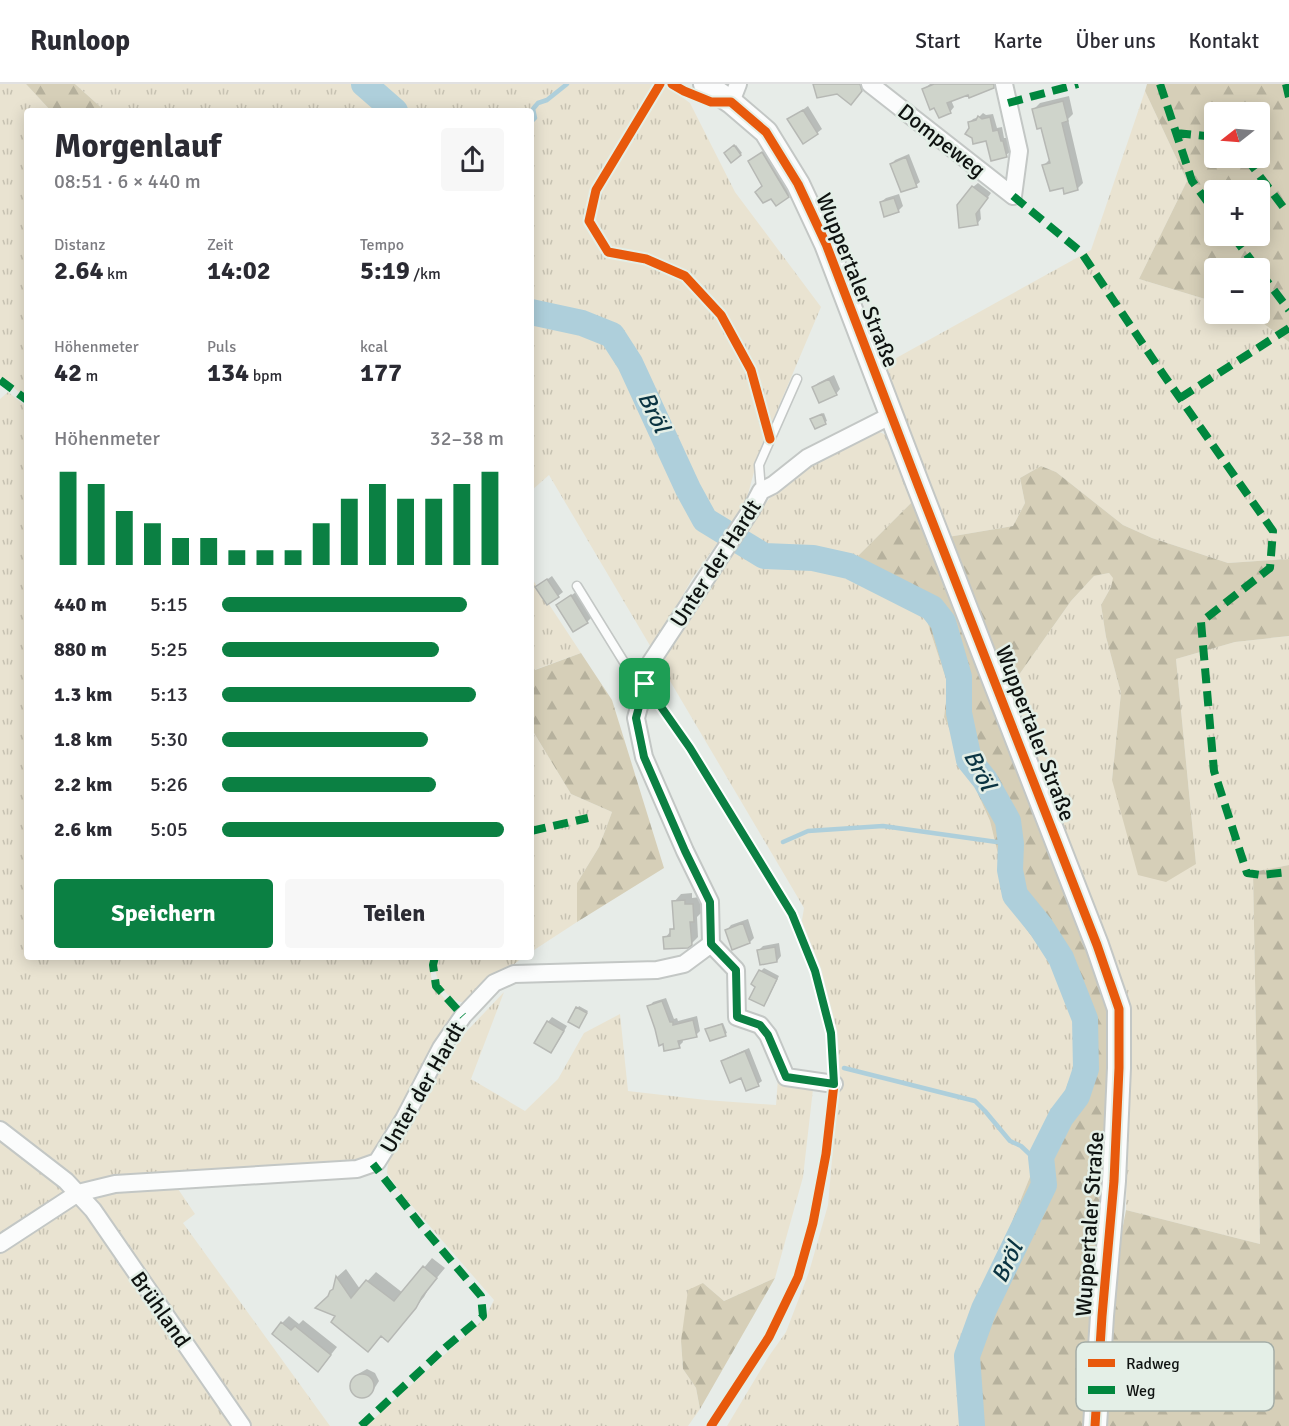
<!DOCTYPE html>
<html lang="de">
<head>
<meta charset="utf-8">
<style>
	:root { --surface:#fff; --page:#f7f7f7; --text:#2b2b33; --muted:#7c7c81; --line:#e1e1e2; --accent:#0b8043 }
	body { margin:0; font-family:Signika,sans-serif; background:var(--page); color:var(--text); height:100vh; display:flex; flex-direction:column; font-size:22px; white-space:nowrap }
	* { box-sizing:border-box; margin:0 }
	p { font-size:20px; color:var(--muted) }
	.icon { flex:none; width:33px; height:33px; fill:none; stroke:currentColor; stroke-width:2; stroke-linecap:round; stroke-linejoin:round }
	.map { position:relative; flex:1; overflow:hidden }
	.panel { position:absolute; left:24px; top:24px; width:510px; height:852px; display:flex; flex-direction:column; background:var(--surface); border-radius:6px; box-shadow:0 3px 15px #0003 }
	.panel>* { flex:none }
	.needle { width:39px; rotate:253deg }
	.tools { position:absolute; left:1204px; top:18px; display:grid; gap:12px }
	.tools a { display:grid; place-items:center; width:66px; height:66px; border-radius:6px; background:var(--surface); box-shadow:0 3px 15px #0003; font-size:30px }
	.pin { position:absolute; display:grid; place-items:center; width:51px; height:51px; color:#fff; margin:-26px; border-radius:12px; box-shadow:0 3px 9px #0006 }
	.round { display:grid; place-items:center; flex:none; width:63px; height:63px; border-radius:6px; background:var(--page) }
	.headline { display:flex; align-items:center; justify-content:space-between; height:102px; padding:0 30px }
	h1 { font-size:33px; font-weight:700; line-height:45px }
	.metrics { display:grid; grid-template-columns:repeat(3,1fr); gap:9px; height:102px; padding:6px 30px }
	.metrics div { display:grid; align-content:center }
	.metrics b { font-size:26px; font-weight:700 }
	.metrics small { font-size:16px; font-weight:400 }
	.metrics p { font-size:16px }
	.chart { height:168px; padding:12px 30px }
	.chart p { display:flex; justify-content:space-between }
	.chart svg { width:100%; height:108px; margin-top:6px; stroke:var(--accent); stroke-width:6 }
	.action { display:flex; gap:12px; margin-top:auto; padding:12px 30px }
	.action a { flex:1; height:69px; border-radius:6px; background:var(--accent); color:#fff; font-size:24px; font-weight:700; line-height:69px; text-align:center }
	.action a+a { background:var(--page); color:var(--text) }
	ul { padding:0 30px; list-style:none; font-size:20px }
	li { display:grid; grid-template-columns:96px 72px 1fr; align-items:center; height:45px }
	li i { height:15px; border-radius:8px; background:var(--accent) }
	header { display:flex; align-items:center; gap:36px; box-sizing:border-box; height:84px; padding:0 30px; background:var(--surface); border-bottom:2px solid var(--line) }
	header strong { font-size:28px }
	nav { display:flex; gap:33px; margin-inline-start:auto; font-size:21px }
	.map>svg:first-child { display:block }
	.grass { fill:url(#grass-tufts) }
	.forest { fill:url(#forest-firs); fill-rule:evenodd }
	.shadow { fill:#0003 }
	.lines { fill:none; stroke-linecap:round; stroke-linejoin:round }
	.stream { stroke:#aecfdb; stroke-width:4.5 }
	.river { stroke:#aecfdb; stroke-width:26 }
	.building { fill:#cfd4cb; stroke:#b6b8b4; stroke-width:1.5 }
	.lane-casing { stroke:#c3c7c5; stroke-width:11 }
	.street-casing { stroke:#c3c7c5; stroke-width:20 }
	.secondary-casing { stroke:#c3c7c5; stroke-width:26 }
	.lane { stroke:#fbfcfc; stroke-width:8 }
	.street { stroke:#fbfcfc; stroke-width:16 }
	.secondary { stroke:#fbfcfc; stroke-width:22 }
	.quiet { stroke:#00873e; stroke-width:8; stroke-dasharray:15 8; stroke-linecap:butt }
	.cycleway-casing { stroke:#e4efe7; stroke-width:13 }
	.cycleway { stroke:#e8590c; stroke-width:9 }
	.route-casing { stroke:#fff; stroke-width:12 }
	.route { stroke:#0b8043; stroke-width:8 }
	.labels { text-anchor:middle; stroke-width:5; stroke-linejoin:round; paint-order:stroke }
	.street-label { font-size:22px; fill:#0f1311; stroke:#e4efe7 }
	.water-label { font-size:24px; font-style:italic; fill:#0b3442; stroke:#e4efe7 }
	.key { fill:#e4efe7; stroke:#a4ada7; stroke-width:1.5 }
	.key-label { font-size:16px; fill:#0f1311 }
</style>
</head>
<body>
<header>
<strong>Runloop</strong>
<nav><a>Start</a><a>Karte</a><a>Über uns</a><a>Kontakt</a></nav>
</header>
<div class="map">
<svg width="1289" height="1342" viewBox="0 0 1289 1342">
	<defs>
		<pattern id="grass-tufts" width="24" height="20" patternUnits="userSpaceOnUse" patternTransform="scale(1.5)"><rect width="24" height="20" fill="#e9e3d1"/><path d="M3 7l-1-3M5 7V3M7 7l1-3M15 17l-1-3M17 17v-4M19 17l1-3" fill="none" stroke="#c7c2b2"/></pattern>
		<pattern id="forest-firs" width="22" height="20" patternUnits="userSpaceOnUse" patternTransform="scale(1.5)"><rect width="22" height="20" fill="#d6cfb8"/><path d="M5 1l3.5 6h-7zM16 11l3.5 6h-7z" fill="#b6b19d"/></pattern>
	</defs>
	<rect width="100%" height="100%" fill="#e7ece8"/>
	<path class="grass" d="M0 0H26L51 27H27V314L0 293Z
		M75 0H664L690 19 735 108 821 223 759 369 746 418 692 495 652 565 549 391 531 407V27H105Z
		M1145 7 1187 97 1139 195 1215 218V230H1250L1289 258V475L1228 479 1152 454 1123 441 1056 388 1041 382 1020 394 1025 419 1013 442 948 453 880 283 1091 166Z
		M8 308 27 323V873H431V893L438 907 450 921 456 934 375 1072 361 1077 84 1099 74 1097 0 1043V315Z
		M877 347 889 352 917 413 853 477 861 502 895 513 926 534 948 601 944 633 990 737 1004 795 1025 843 1062 894 1083 962 1023 1110 956 1280 967 1342H727L769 1272 786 1248 809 1188 828 1121 839 996 800 848 804 824 660 580 735 458 781 400 810 378Z
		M1109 489 1114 494 1111 503 1101 521 1106 553 1121 609 1112 696 1196 780 1176 575 1235 558 1289 552V781L1253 788 1260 1160 1126 1126 1129 924 1009 605 1071 517 1094 492Z
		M531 493 581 569 534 586 531 580Z
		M531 644 571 710 612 728 599 763 577 799V838L531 868Z
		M436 873H523L485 904 465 919C444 916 432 893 436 873Z
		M504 908 471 995 525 1027 558 995 584 949 620 930 628 1007 706 1016 776 1021 778 994 813 1005 803 1093 775 1194 724 1217 703 1199 681 1257 683 1285 696 1304 700 1325 688 1342H366L485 1234 494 1216 400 1108 387 1089 388 1079 449 971 467 947Z
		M0 1051 62 1100 64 1109 0 1152Z
		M176 1102 195 1130 183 1139 330 1342H246L96 1118 97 1111 104 1108Z
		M78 1119 238 1342H0V1163Z"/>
	<path class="forest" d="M26 0H75L105 27H51Z
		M1147 0H1289V258L1250 230H1260V184H1215V218L1139 195 1187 97 1145 7ZM1215 28H1260V74H1215ZM1215 106H1260V152H1215Z
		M1041 382 1056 388 1123 441 1152 454 1228 479 1289 475V552L1235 558 1176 575 1196 780 1166 798 1138 791 1112 696 1121 609 1106 553 1101 521 1111 503 1113 494 1109 489 1094 492 1071 517 1009 605 948 453 1013 442 1025 419 1020 394Z
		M917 413 1109 924 1111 963 1087 1342H967L956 1281 1023 1110 1083 962 1062 895 1025 843 1004 795 990 737 944 633 948 601 926 534 895 513 861 502 852 492 853 477Z
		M581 569 612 616 664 784 577 838V799L599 763 612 728 571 710 531 644V580L535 586Z
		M1289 781V1342H1102L1109 1215 1126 1126 1260 1160 1253 788Z
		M775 1194 700 1325 696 1304 683 1285 681 1257 688 1206 703 1199 724 1217Z"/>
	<path class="shadow" d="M930 0H985L968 9 951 16 954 23 950 28 924 5Z
		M1069 12 1073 30 1068 35 1083 99 1077 105 1064 102 1044 81 1050 75 1042 42 1034 25 1040 19Z
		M808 22 822 45 817 49 789 36Z
		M983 29 986 31 993 30 997 44 1002 43 1004 54H1007L1010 68 1006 71 987 55 971 44 970 38 973 35 979 33Z
		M736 61 742 69 732 77 726 69Z
		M767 65 793 108 788 112 771 113 750 78Z
		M909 70 920 98 916 101 892 80 895 76Z
		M978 99 991 109 980 124 981 135 977 140 973 103Z
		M899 110 903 122 898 127 881 118 886 114Z
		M834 291 840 305 836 310 814 303 818 299Z
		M824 329 827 337 825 338 812 335Z
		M552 492 563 508 558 512 537 503Z
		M576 508 592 533 587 538 558 521Z
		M692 809V814L700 813 701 829 697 833 698 853 691 860 665 854 675 842 674 818 681 810Z
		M748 835 754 854 750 858 727 846 731 841Z
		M779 859 781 872 777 877 759 866 763 862Z
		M764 884 779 892 767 917 764 921 761 887Z
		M666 914 674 935 677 934 678 937 697 932 700 947 696 951 682 954 683 958 679 962 665 959 649 923 653 918Z
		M579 922 588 927 580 940 570 937Z
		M552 933 567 942 555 963 551 967 548 938Z
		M723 939 727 949 725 950 709 944Z
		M749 964 762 997 758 1000 741 992 723 978 727 974Z
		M432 1174 445 1184 430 1202 424 1213 396 1247 338 1232 330 1212 334 1205 337 1193 346 1185 360 1205 376 1188 403 1209Z
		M289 1232 299 1240 303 1236 337 1263 325 1278 282 1239Z
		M367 1285 375 1289 379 1297 374 1305 369 1310 363 1313 357 1311 351 1301 353 1295 358 1290Z"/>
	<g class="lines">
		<path class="stream" d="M531 38 535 34 533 25 538 19 547 16 567 0
			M783 758 808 747 883 742 1011 760
			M844 984 975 1017 985 1027 1010 1057 1021 1062 1042 1082"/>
		<path class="river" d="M364 0 395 27
			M531 228 582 239 612 251 630 279 688 405 705 436 764 472 813 474 849 482 932 524 943 538 959 593V629L969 676 985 696 1008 737 1011 760 1010 786 1015 811 1041 843 1061 874 1085 935 1086 985 1077 1012 1061 1033 1041 1073 1044 1101 984 1225 967 1272 972 1342"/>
	</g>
	<path class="building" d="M813 0H860L862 7 851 21 837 10 817 14Z
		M934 0H994V4L969 14 968 11 947 19 951 29 939 34 934 24 930 26 922 5Z
		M1063 17 1068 37 1062 39 1078 106 1064 110 1063 104 1050 107 1042 81 1050 79 1041 44 1037 45 1032 25Z
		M803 26 818 50 803 60 787 35Z
		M978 32 982 35 990 33 993 47 998 46 1001 57H1003L1007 73 991 77 986 57 973 60 972 54 965 50 969 44 968 38 976 36Z
		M734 61 741 71 731 79 724 69Z
		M762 68 789 113 776 122 771 115 763 119 755 108 762 102 748 77Z
		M906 73 917 103 901 108 890 80Z
		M972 102 988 114 976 130 978 141 959 144 957 121Z
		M894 114 899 128 884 133 880 118Z
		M829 295 837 311 819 319 812 303Z
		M822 330 826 340 815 345 810 335Z
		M547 495 559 513 547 521 535 503Z
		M571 511 588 539 573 548 556 521Z
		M685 816V820H693L694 838H690L692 861 688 864 664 865 663 853 670 852V845H674L672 817Z
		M743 839 750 859 732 866 725 846Z
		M775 863 777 878 760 881 757 866Z
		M759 886 777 895 764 922 749 915 755 903 751 900Z
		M662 917 670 938H673V941L693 936 697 953 678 957 680 964 664 967 663 960 659 962 655 945 647 922Z
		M576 923 587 929 579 944 568 938Z
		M547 937 564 947 551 969 534 959Z
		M722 940 726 952 710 957 705 945Z
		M745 967 759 1002 746 1007 741 994 730 999 721 977Z
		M423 1182 437 1194 422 1213 416 1224 388 1258 381 1252 368 1268 331 1238 335 1232 315 1224 328 1212 330 1207 333 1205 336 1192 351 1214 366 1196 394 1217Z
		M281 1238 291 1246 295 1242 331 1271 318 1288 272 1250Z
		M350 1302a12 12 0 1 1 24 0a12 12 0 1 1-24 0Z"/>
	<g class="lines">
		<g class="lane-casing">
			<path id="lane" d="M761 407 759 381 797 295
				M577 502 627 583 645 600"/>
		</g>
		<g class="street-casing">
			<path id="street" d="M870 0 1013 112
				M1004 0 1019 67 1013 112
				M731 18 738 0
				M711 860 736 886 737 933 760 941 768 951 786 993 834 1000
				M0 1046 66 1097 93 1126 242 1342
				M0 1160 78 1109 115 1100 357 1085 377 1078 404 1035 441 964 463 932 494 899 514 890 657 886 684 880 711 860 710 818 685 767 644 673 636 634 651 578 751 426 761 407 773 401 807 374 892 331"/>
		</g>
		<g class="secondary-casing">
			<path id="secondary" d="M705 0 731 18 766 48 798 100 826 160 918 401 1097 861 1119 925V984L1114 1097 1102 1232 1095 1342"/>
		</g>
		<use href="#lane" class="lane"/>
		<use href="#street" class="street"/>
		<use href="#secondary" class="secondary"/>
		<path class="quiet" d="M1160 0 1192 97 1215 128
			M1286 0 1289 13
			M1008 19 1078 0
			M1176 49 1215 53
			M1246 74 1284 124 1289 126
			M1013 112 1081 168 1163 290 1273 447 1270 484 1201 538 1214 687 1247 789 1261 791 1289 788
			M1233 152 1257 184
			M1260 188 1289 226
			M0 296 27 316
			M1180 314 1289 244
			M531 747 588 734
			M435 873 433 881 436 902 463 932
			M361 1342 446 1263 483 1232 481 1212 420 1140 373 1080"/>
		<g class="cycleway-casing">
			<path id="cycleway" d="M660 0 596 106 589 137 608 168 646 175 685 192 721 231 751 286 770 355
				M672 0 684 7 711 18H731L766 48 798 100 826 160 918 401 1097 861 1119 925V984L1114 1097 1102 1232 1095 1342
				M645 600 690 664 792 830 815 887 831 949 834 1000 826 1070 813 1139 798 1193 769 1253 711 1342"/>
		</g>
		<use href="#cycleway" class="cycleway"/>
	</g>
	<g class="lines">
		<g class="route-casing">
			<path id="route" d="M645 600 690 664 792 830 815 887 831 949 834 1000 786 993 768 951 760 941 737 933 736 886 711 860 710 818 685 767 644 673 636 634Z"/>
		</g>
		<use href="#route" class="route"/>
	</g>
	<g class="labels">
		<g class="street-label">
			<text transform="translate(942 56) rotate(38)" y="8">Dompeweg</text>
			<text transform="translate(858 196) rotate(68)" y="8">Wuppertaler Straße</text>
			<text transform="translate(715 479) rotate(-57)" y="8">Unter der Hardt</text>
			<text transform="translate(1036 649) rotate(69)" y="8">Wuppertaler Straße</text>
			<text transform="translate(422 1003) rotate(-60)" y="8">Unter der Hardt</text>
			<text transform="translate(1089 1140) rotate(-86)" y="8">Wuppertaler Straße</text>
			<text transform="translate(161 1225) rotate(55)" y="8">Brühland</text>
		</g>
		<g class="water-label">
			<text transform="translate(654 328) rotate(64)" y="8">Bröl</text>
			<text transform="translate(980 686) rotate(63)" y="8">Bröl</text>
			<text transform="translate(1007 1178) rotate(-64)" y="8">Bröl</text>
		</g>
	</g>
	<rect x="1076" y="1258" width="198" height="69" rx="9" class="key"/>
	<rect x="1088" y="1275" width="27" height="8" fill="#e8590c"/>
	<rect x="1088" y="1302" width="27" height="8" fill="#00873e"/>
	<g class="key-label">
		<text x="1126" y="1285">Radweg</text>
		<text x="1126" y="1312">Weg</text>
	</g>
</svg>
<div class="tools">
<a><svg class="needle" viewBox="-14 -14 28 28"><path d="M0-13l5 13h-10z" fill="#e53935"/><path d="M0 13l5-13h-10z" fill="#7c7c81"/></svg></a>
<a>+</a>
<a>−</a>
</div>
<div class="pin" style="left:645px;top:600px;background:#1e9e55"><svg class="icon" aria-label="arrive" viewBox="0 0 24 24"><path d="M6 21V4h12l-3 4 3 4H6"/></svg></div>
<section class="panel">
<div class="headline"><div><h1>Morgenlauf</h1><p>08:51 · 6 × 440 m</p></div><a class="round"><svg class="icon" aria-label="share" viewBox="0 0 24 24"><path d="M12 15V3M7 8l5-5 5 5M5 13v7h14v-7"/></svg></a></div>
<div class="metrics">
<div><p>Distanz</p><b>2.64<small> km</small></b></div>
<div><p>Zeit</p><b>14:02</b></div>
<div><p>Tempo</p><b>5:19<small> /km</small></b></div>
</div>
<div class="metrics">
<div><p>Höhenmeter</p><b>42<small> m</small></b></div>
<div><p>Puls</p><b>134<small> bpm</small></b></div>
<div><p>kcal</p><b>177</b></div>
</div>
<div class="chart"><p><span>Höhenmeter</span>32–38 m</p>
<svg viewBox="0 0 160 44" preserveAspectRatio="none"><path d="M5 44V6M15 44V11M25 44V22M35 44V27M45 44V33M55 44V33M65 44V38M75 44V38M85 44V38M95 44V27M105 44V17M115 44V11M125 44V17M135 44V17M145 44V11M155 44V6"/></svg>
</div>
<ul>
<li><b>440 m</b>5:15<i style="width:87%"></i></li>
<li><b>880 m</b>5:25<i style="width:77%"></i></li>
<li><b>1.3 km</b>5:13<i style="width:90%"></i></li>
<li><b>1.8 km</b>5:30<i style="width:73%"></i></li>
<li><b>2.2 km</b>5:26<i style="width:76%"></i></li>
<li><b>2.6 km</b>5:05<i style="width:100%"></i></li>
</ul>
<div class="action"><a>Speichern</a><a>Teilen</a></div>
</section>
</div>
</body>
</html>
